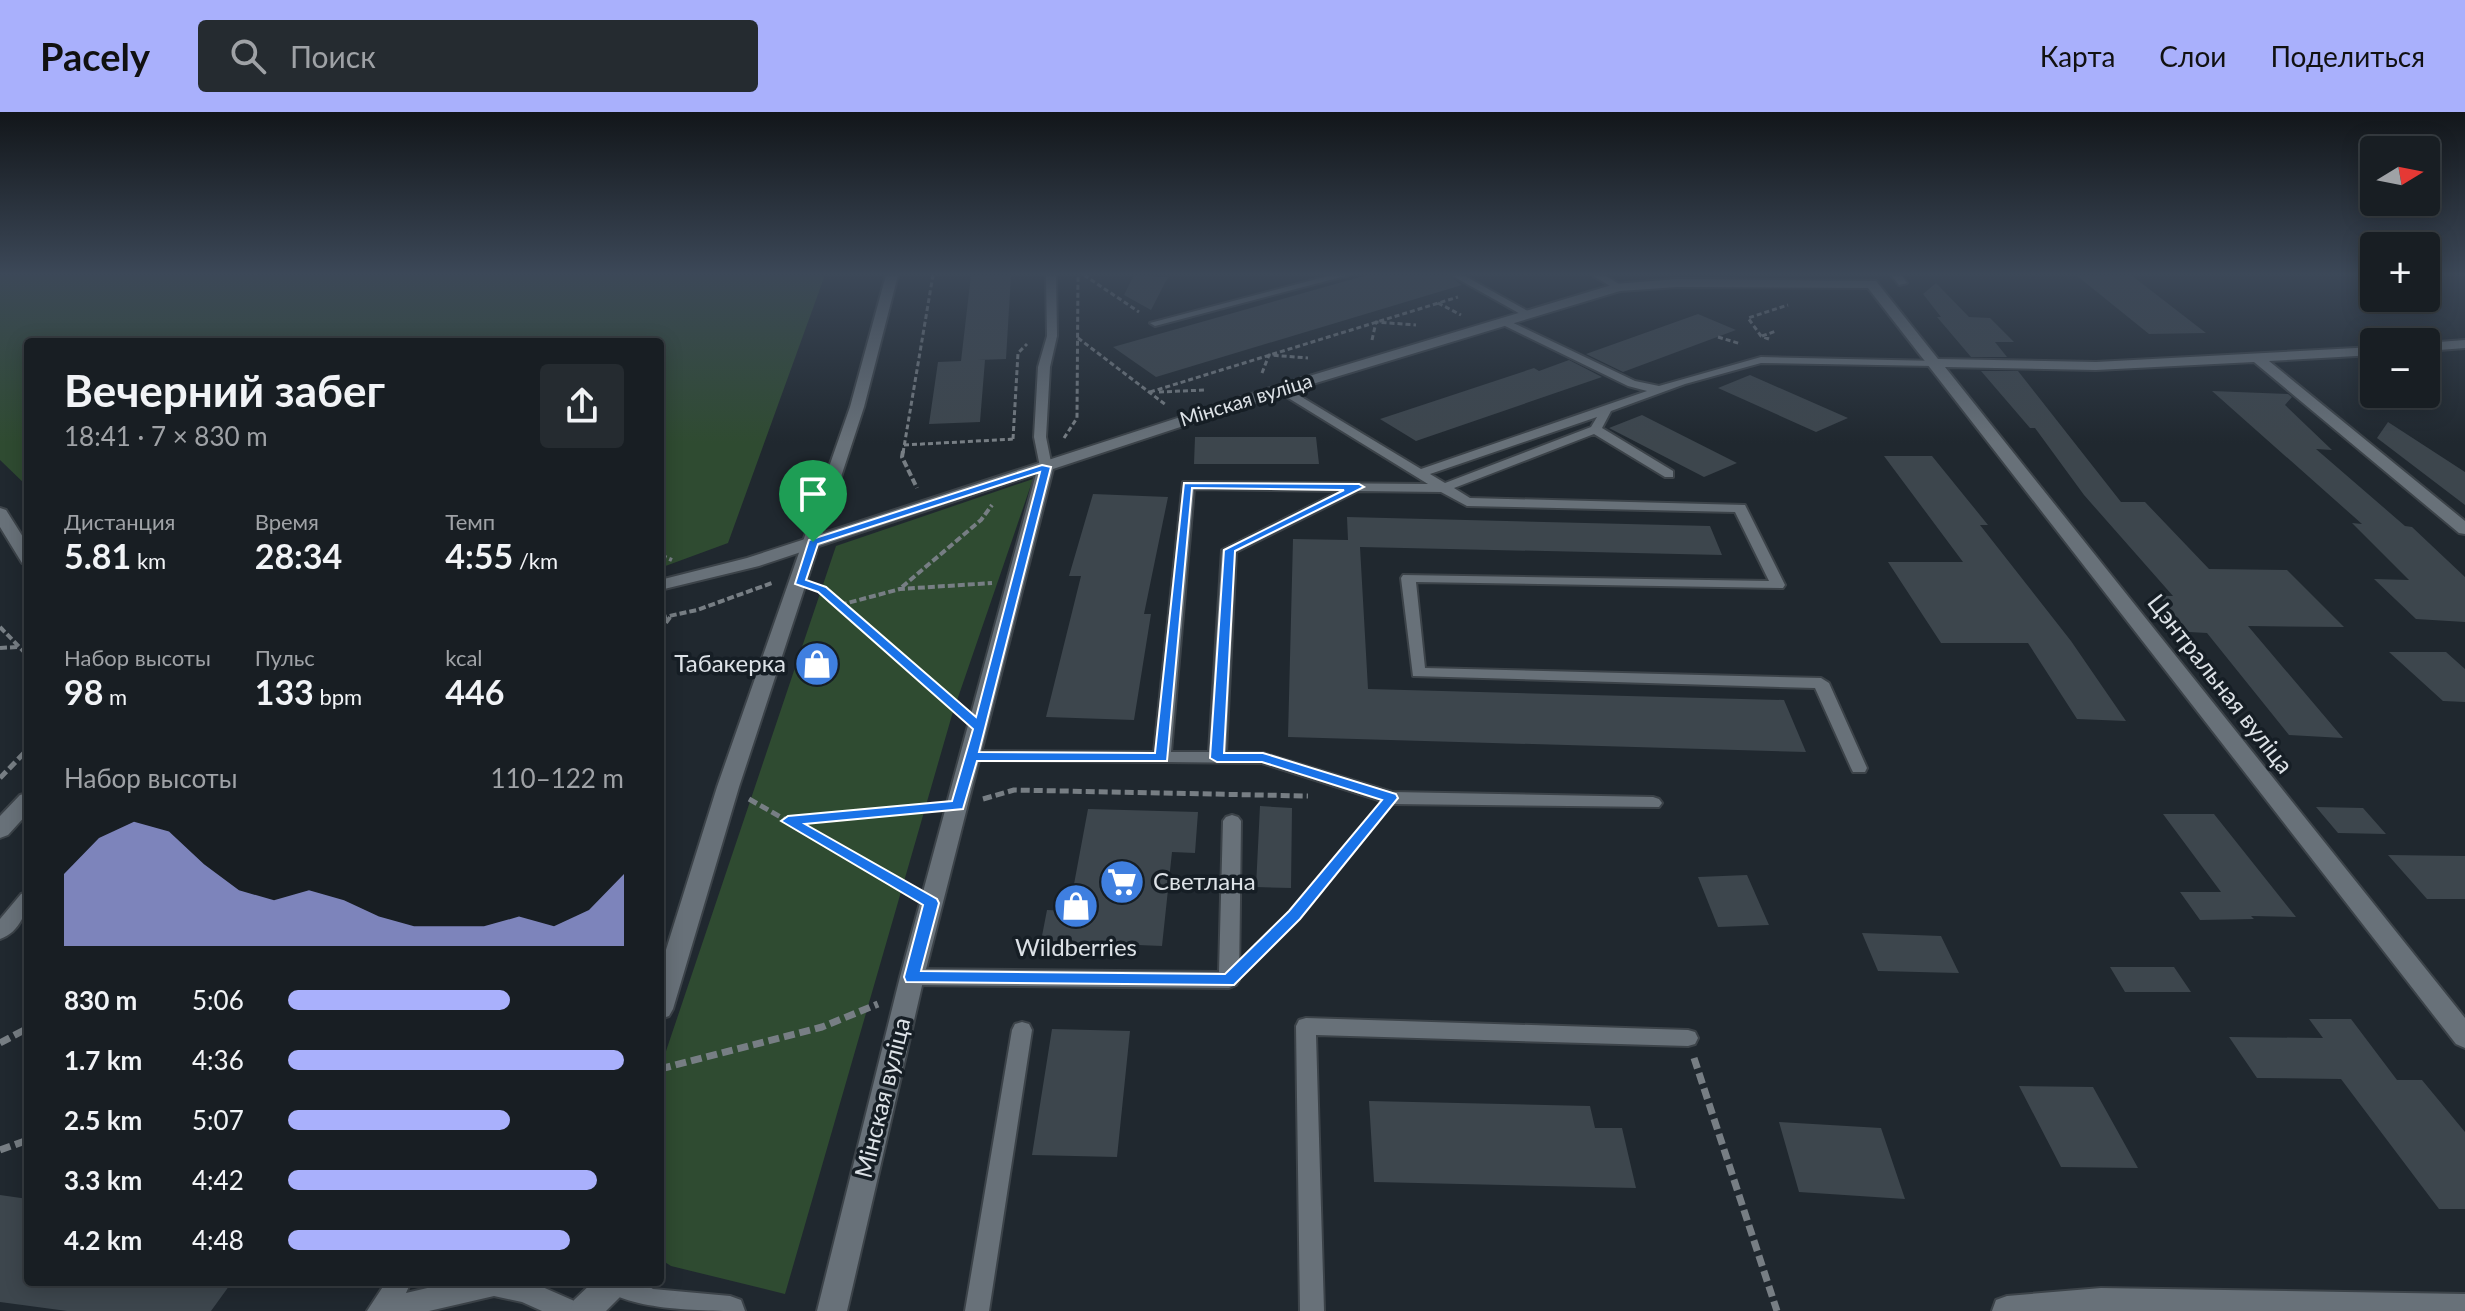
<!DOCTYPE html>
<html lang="ru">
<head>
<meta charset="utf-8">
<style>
	:root { --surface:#181e23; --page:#252b30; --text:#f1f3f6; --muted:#9fa2a6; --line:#363c41; --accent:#a9b0fc }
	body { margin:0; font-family:Lato,sans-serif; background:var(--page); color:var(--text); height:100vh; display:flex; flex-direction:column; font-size:30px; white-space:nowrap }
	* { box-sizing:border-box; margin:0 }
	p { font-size:26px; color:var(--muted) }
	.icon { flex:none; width:44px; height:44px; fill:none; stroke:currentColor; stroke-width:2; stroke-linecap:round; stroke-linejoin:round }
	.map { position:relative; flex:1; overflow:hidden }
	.details { position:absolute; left:24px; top:226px; width:640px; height:948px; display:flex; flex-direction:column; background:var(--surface); border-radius:8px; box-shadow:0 4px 20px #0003,0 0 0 2px var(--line) }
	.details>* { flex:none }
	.needle { width:52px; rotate:80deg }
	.buttons { position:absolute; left:2360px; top:24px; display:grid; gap:16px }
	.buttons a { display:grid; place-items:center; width:80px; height:80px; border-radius:8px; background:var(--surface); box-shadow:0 4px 20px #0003,0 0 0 2px var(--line); font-size:40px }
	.pin { position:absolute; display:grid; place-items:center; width:68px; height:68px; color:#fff; margin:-82px -34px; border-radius:50% 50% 50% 0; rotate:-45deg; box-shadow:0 0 8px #0007 }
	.pin .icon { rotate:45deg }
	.round { display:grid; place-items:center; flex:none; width:84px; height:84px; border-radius:8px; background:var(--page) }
	.overview { display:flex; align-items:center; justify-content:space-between; height:136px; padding:0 40px }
	h1 { font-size:44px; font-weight:700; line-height:60px }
	.figures { display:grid; grid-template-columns:repeat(3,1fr); gap:12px; height:136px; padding:8px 40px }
	.figures div { display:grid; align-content:center }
	.figures b { font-size:34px; font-weight:700 }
	.figures small { font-size:22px; font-weight:400 }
	.figures p { font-size:22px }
	.chart { height:224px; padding:16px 40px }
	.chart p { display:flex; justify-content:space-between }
	.chart svg { width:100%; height:144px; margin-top:8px; fill:var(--accent); opacity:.7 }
	ul { padding:0 40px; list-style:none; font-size:26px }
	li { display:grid; grid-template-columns:128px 96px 1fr; align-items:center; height:60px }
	li i { height:20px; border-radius:10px; background:var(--accent) }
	header { display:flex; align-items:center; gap:48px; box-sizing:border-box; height:112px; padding:0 40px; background:var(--accent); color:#111 }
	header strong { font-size:38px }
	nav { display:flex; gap:44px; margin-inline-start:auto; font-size:28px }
	.search { width:560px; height:72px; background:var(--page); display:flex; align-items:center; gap:20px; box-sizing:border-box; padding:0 28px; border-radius:8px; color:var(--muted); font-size:30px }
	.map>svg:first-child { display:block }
	.green { fill:#2f4b31 }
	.building { fill:#3d464d }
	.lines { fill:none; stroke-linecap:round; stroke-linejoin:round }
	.lane-casing { stroke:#3c4349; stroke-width:4 }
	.street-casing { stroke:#3c4349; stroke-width:4 }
	.secondary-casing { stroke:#3c4349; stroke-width:4 }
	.path-far3 { stroke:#777e84; stroke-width:3; stroke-dasharray:5 3; stroke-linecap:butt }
	.path-far2 { stroke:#777e84; stroke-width:4; stroke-dasharray:7 3; stroke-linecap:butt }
	.path-far1 { stroke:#777e84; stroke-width:5; stroke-dasharray:9 4; stroke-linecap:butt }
	.path { stroke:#777e84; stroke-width:7; stroke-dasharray:11 5; stroke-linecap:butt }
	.lane { fill:#687179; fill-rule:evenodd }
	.street { fill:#687179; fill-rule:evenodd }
	.secondary { fill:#687179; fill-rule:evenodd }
	.route { fill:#1a73e8; stroke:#fff; stroke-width:2; fill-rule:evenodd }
	.labels { text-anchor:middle; stroke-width:7; stroke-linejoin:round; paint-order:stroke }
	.far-street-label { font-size:20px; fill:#dde2e7; stroke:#161e25 }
	.poi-label { font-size:24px; fill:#dde2e7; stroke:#161e25; text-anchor:end }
	.street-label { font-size:24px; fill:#dde2e7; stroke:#161e25 }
</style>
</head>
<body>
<header>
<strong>Pacely</strong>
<div class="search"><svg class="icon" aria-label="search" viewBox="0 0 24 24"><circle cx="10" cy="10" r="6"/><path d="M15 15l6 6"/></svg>Поиск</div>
<nav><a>Карта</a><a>Слои</a><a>Поделиться</a></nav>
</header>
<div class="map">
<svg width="2465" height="1199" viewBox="0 0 2465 1199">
	<rect width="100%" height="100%" fill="#20282f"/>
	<path class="green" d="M0 163H825L728 431 660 456V230H616L620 224 445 230H28V375L0 348Z
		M1033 367 952 603 785 1182 671 1154 660 1147V957L836 434Z"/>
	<path class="building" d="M971 163H1011L1006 247 978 248H985L980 310 929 312 938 250 961 249Z
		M1134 163 1168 165 1151 198 1124 183Z
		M1367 163H1448L1462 173 1156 265 1113 235Z
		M2076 163H2131L2206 221 2149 222Z
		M1936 171 1969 205 1990 206 2014 230H1995L2007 245H1971L1937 205H1941L1923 182Z
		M1698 202 1736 218 1623 260 1586 242Z
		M1569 248 1602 265 1416 329 1380 307 1534 256 1539 259Z
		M1981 259H2018L2121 390H2145L2209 457 2287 458 2344 515 2248 514 2343 626 2289 623 2207 521 2189 520 2159 484H2173L2084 383 2035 316H2030Z
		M1750 263 1848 306 1816 320 1718 276Z
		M2212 279 2288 282 2292 285 2285 293 2332 338 2316 337 2405 414 2412 415 2465 465V510L2416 507 2374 467 2409 468 2352 411 2362 412Z
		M1642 303 1737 351 1704 365 1609 316Z
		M2388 310 2465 360V393L2377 326Z
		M1195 325H1316L1319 352H1194Z
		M1884 344H1932L1988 413H1980L2071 529 2126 609 2077 607 2028 531H1941L1888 450H1963Z
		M1093 382 1168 385 1144 502H1151L1134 608 1046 605 1081 464H1069Z
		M1347 405 1710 414 1722 443 1360 435 1368 577 1784 588 1806 640 1288 625 1293 427 1348 428Z
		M2389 540H2446L2465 557V590L2443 589Z
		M1260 694 1292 696 1291 776 1256 775Z
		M2316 695 2363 696 2386 722 2338 721Z
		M1088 697 1198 700 1195 741 1172 740 1162 834 1041 829 1047 798 1069 799Z
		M2163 702H2214L2296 805 2251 804 2254 807 2200 808 2180 780H2221Z
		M2388 743 2465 744V787H2427Z
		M1747 763 1769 813 1718 815 1698 765Z
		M1862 821 1941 824 1959 861 1878 859Z
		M2110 855H2174L2191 880H2125Z
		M2309 907H2351L2397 968H2422L2465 1020V1097H2439L2341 967 2257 966 2229 925 2323 926Z
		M1052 917 1130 919 1117 1045 1032 1043Z
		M2019 974 2093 975 2138 1056 2061 1055Z
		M1369 989 1590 994 1595 1016H1622L1636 1076 1374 1070Z
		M1779 1010 1881 1016 1905 1087 1799 1080Z
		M0 1083 28 1087V1170H232L211 1199H67L0 1190Z"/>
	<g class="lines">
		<g class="lane-casing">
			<path id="lane" d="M1046 163H1056L1057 224 1050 255 1046 325 1052 355 1046 359 1040 355 1034 325 1038 255 1047 224Z
				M1332 163H1349L1155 214 1150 211Z
				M1451 163H1463L1533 202 1524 204Z
				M1592 163H1604L1624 175 1615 177Z
				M1891 163H1901L1907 171 1899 173Z
				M1503 206 1635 269 1659 274 1761 245 1938 249V253L1934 254 1761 251 1685 272 1611 299 1602 316 1673 359V365H1665L1594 322 1454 376 1470 386 1745 393 1785 473 1783 476 1416 470 1425 556 1821 566 1829 571 1867 656 1865 660H1853L1851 656 1815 576 1413 564 1401 466 1403 463 1769 469 1735 400 1467 394 1441 380 1358 379 1236 440 1226 640 1263 641 1392 680 1653 685 1659 687 1662 691 1659 695 1391 692 1262 651 965 648 963 644 965 640 971 639 1154 640 1183 370 1428 372 1277 279V275H1285L1421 357 1647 279 1628 274 1499 211 1498 209ZM1597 305 1591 315 1445 371 1430 362ZM1194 377 1340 379 1222 438 1209 640H1171Z
				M1232 703 1238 705 1241 709 1239 868 1236 873 1229 876 912 873 905 870 902 865 905 860 912 857 1219 860 1223 709 1226 705Z
				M28 780C28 799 20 820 0 827V807L21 782Z
				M1306 906 1688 918 1695 920 1698 926 1695 932 1688 934 1316 923 1324 1199H1300L1296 914 1299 908Z
				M1022 910 1029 912 1032 918 989 1199H965L1012 918 1015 912Z
				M386 1170H411L406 1181 453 1170H531L579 1191 582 1199H542L522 1190 494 1184 429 1199H367Z"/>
		</g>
		<g class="street-casing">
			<path id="street" d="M1677 167 1876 169 1938 247 2096 250 2374 235V243L2269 249 2465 409V422L2459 421 2254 250 2096 258 1945 255 2465 906V936L2456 932 1868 176 1677 175 1620 179 1286 280 1053 357 924 865 847 1199H817L900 865 1036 362 759 454 660 478V468L747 446 1276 274 1615 172Z
				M2465 228V236L2426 239V231Z
				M0 396 6 398 28 433V452L22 451 0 415Z
				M28 681V701L8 723 0 726V704L20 683Z
				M593 1170H629L625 1180 606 1199H570L574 1188Z
				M2101 1176 2465 1182V1199H1992L1996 1188 2007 1184Z"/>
		</g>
		<g class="secondary-casing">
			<path id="secondary" d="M886 163H898L864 295 739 675 673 897 669 904 660 907V857L717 675 850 295Z
				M599 1170H642L653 1177 730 1184 741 1188 745 1199C706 1199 617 1199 599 1170Z"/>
		</g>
		<path class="path-far3" d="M1084 163 1139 200
			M1438 191 1461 203
			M1762 224 1776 219
			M1718 225 1741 232
			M1078 226 1166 293
			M1769 227 1761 224 1748 206 1788 193
			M1372 228 1376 210 1416 213
			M1262 261 1269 243 1308 246
			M1150 280 1458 185
			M1159 280 1205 278
			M1064 326 1077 306 1078 163
			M1013 327 1018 241 1027 232
			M904 333 1015 327
			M903 341 933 163"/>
		<path class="path-far2" d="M903 339 902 345 917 376
			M660 443 672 448
			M902 475 981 408 992 393
			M821 477 920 564
			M840 493 900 477 992 471
			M660 506 697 498 772 471
			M0 515 28 544
			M660 519 671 504
			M0 536 18 535"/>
		<path class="path-far1" d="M918 562 958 597
			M0 666 28 637
			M749 687 907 777
			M983 687 1014 678 1308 684
			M788 709 930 696
			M1256 842 1295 803 1378 702"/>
		<path class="path" d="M0 931 28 916
			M1694 946 1777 1199
			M660 957 822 915 878 892
			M0 1038 28 1028"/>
		<use href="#lane" class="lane"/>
		<use href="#street" class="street"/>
		<use href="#secondary" class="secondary"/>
	</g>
	<linearGradient id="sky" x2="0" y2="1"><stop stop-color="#12161a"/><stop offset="0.49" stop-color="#3c4858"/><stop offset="1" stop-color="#3c4858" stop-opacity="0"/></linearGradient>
	<rect width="2465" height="331" fill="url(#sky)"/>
	<path class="route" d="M1042 353 1051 355 979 640 1155 641 1184 371 1359 372 1364 375 1235 439 1224 641H1263L1396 682 1398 686 1300 807 1234 873 906 870 904 865 923 793 781 709 788 704 952 689 973 617 818 480 795 472 809 428ZM1040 360 976 605 826 475 806 468 818 432ZM1192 376 1344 378 1224 438 1210 646 1217 650H1262L1382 688 1289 799 1225 862 921 859 939 791 937 787 805 712 963 697 977 649H1167Z"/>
	<defs>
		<g id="shop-disc" transform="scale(2.3)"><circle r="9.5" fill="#3f7fe0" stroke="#161e25"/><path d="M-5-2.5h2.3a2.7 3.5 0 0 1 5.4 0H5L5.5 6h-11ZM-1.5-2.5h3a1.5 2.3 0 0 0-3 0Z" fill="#fff"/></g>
		<g id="supermarket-disc" transform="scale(2.3)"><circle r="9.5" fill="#3f7fe0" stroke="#161e25"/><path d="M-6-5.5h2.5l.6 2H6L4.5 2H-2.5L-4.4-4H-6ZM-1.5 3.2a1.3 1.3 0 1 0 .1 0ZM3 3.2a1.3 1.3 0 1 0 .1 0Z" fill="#fff"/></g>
	</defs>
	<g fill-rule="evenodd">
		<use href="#shop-disc" x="817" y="552"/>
		<use href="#supermarket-disc" x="1122" y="770"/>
		<use href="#shop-disc" x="1076" y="794"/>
	</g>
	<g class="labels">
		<g class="far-street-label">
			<text transform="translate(1246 288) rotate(-17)" y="7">Мінская вуліца</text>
		</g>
		<g class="poi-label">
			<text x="786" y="560">Табакерка</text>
			<text x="1153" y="778" text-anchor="start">Светлана</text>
			<text x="1076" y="844" text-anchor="middle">Wildberries</text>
		</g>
		<g class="street-label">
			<text transform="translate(2220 572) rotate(52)" y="8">Цэнтральная вуліца</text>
			<text transform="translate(883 986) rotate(-76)" y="8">Мінская вуліца</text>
		</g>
	</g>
</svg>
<div class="buttons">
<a><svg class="needle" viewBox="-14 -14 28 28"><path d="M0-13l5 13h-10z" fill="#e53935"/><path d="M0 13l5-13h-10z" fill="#9fa2a6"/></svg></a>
<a>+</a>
<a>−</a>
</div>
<div class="pin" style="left:813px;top:430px;background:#1e9e55"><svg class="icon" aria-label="arrive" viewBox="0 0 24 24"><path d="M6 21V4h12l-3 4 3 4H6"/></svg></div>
<section class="details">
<div class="overview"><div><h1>Вечерний забег</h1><p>18:41 · 7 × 830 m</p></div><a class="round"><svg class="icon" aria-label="share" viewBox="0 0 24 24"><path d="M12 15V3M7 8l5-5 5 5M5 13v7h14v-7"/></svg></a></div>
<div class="figures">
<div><p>Дистанция</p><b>5.81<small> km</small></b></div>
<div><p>Время</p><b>28:34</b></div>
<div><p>Темп</p><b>4:55<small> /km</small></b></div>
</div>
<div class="figures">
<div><p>Набор высоты</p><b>98<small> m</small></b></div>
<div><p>Пульс</p><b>133<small> bpm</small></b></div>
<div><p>kcal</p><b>446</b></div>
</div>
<div class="chart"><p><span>Набор высоты</span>110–122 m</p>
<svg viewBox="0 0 160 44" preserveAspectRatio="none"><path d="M0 44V22L10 11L20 6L30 9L40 19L50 27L60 30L70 27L80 30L90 35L100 38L110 38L120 38L130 35L140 38L150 33L160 22V44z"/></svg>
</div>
<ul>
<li><b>830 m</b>5:06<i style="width:66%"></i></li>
<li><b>1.7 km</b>4:36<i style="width:100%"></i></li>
<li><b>2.5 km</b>5:07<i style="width:66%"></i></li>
<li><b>3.3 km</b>4:42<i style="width:92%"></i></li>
<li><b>4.2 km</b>4:48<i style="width:84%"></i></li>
</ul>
</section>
</div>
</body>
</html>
